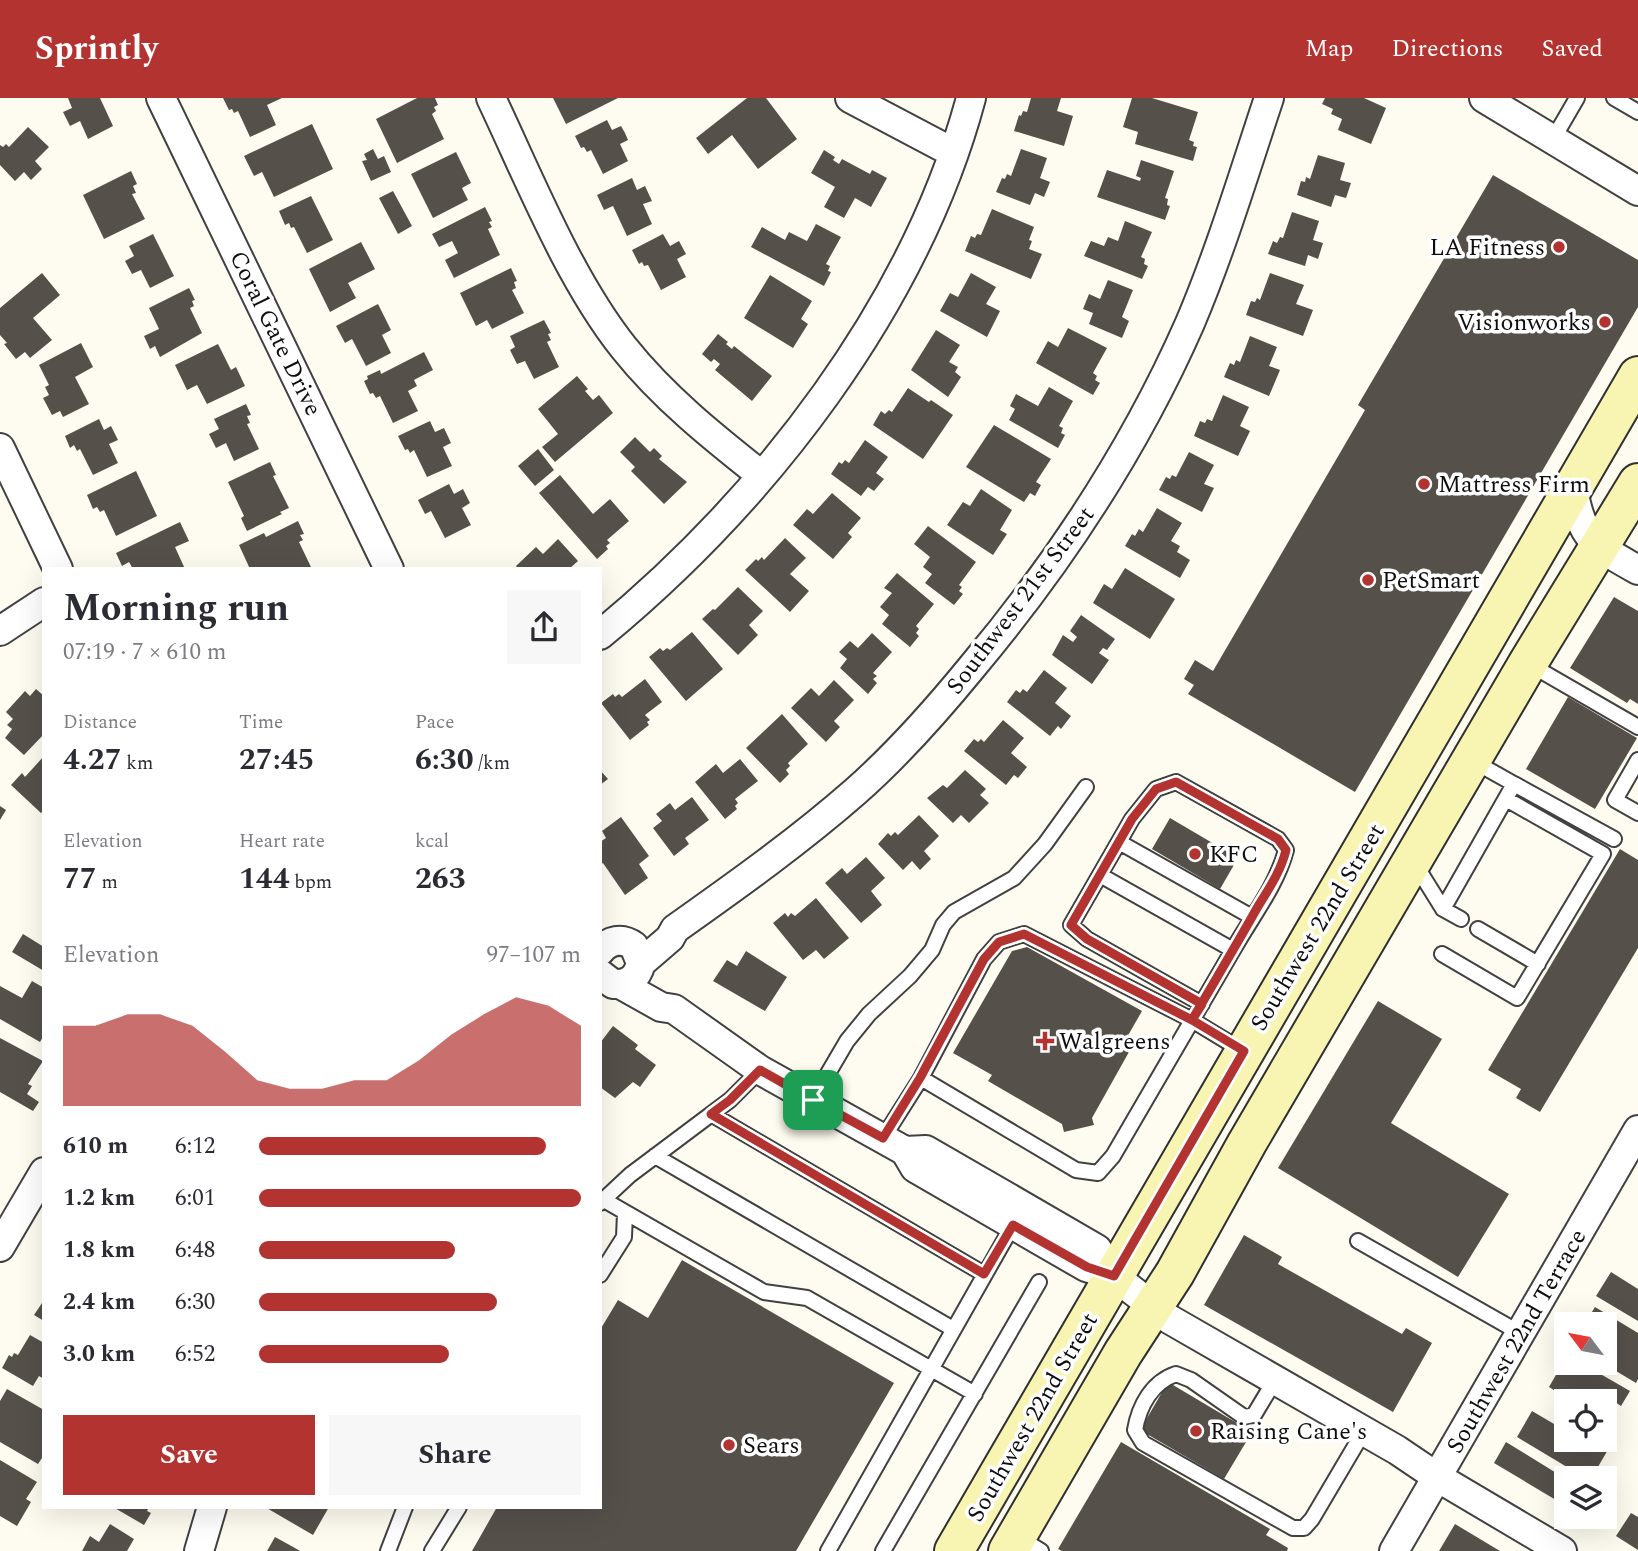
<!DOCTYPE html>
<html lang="en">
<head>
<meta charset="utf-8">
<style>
	:root { --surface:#fff; --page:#f7f7f7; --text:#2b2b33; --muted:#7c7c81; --accent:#b33331 }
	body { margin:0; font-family:Spectral,serif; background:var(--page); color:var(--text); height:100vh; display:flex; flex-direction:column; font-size:26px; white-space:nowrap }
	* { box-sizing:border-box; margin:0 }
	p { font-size:23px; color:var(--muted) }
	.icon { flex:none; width:38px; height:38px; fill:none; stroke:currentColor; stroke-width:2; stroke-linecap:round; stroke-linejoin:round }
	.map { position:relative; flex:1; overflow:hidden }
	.details { position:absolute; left:42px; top:469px; width:560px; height:942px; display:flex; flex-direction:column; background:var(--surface); border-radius:0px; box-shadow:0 7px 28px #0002 }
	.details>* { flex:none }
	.needle { width:46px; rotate:302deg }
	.tools { position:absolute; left:1554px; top:1214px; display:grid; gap:14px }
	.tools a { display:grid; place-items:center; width:63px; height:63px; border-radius:0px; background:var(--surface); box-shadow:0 7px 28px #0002; font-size:35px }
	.pin { position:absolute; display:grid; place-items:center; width:60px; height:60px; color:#fff; margin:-30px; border-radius:14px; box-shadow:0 4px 10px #0006 }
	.round { display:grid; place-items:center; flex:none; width:74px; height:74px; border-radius:0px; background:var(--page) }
	.head { display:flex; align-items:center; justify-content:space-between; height:119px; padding:0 21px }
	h1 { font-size:38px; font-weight:700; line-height:52px }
	.figures { display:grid; grid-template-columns:repeat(3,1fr); gap:10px; height:119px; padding:7px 21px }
	.figures div { display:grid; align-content:center }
	.figures b { font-size:30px; font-weight:700 }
	.figures small { font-size:19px; font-weight:400 }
	.figures p { font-size:19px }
	.chart { height:196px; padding:14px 21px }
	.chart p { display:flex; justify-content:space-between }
	.chart svg { width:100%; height:126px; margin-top:7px; fill:var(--accent); opacity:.7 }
	.action { display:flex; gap:14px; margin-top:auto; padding:14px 21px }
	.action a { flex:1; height:80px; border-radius:0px; background:var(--accent); color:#fff; font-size:28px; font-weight:700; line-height:80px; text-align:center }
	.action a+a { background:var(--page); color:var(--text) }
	ul { padding:0 21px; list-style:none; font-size:23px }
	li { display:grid; grid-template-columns:112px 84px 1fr; align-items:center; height:52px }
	li i { height:18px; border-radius:9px; background:var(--accent) }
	header { display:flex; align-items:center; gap:42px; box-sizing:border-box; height:98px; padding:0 35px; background:var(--accent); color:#fff }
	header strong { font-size:33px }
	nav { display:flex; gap:38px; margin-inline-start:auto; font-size:24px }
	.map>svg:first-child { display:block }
	.building { fill:#56504b }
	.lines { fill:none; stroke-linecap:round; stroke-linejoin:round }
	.service-casing { stroke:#414141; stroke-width:18 }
	.minor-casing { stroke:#414141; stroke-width:32 }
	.secondary-casing { stroke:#303030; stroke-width:42 }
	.service { stroke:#fff; stroke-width:14 }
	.minor { stroke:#fff; stroke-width:28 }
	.secondary { stroke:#f8f4b1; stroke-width:38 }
	.route-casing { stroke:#fff; stroke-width:14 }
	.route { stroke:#b33331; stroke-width:9 }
	.poi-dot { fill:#b33331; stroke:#fff; stroke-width:2.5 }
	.labels { text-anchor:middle; stroke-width:7; stroke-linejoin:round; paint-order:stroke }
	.poi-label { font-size:24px; fill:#0e0e0e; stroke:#fff; text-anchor:start }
	.street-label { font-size:24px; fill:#0e0e0e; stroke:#fff }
</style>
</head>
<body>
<header>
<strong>Sprintly</strong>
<nav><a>Map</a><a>Directions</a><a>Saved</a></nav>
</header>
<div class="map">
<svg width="1638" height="1453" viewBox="0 0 1638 1453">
	<rect width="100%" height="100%" fill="#fefcf0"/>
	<path class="building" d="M68 0H100L113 28 88 41 80 23 70 28 63 14 72 10Z
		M223 0H282L267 7 276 27 250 39 238 13 234 15 232 11 229 12Z
		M417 0H435L438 7 434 9 436 13 432 16 444 41 397 65 376 21Z
		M553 0H618L566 26Z
		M747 0H766L797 41 758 71 732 37 708 56 696 40Z
		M1031 0H1061L1057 13 1073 18 1064 48 1014 33 1019 17 1021 18 1023 13 1027 14Z
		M1132 0H1152L1198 14 1189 42 1194 44 1193 48 1197 49 1193 63 1135 46 1138 34 1123 29Z
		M1325 0H1364L1386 10 1371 46 1338 32 1342 21 1331 16 1333 11 1322 6Z
		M607 22 612 32 621 28 625 35 628 42 620 46 628 63 603 76 591 52 587 54 584 49 581 50 575 38Z
		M312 26 333 71 274 99 262 74 254 78 244 58Z
		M28 29 49 49 35 63 42 71 31 82 24 74 15 83 0 67V47L3 49 6 46 9 49Z
		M373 51 378 61 384 58 391 74 371 83 362 63 367 62 364 56Z
		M1021 51 1047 60 1040 80 1050 84 1044 99 1035 95 1030 107 996 94 1002 80 1005 81 1007 76 1011 78Z
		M824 52 835 59 833 62 839 66 842 61 870 76 872 72 887 80 871 109 855 100 844 120 824 109 835 89 811 75Z
		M456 54 471 85 462 90 468 102 433 120 411 76Z
		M1318 57 1345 65 1340 82 1351 85 1346 100 1335 97 1331 109 1297 97 1301 83 1305 84 1306 79 1310 81Z
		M1141 62 1174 73 1165 100 1168 101 1167 107 1170 108 1165 122 1097 99 1107 72 1140 83 1141 80 1136 78Z
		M131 73 137 86 133 88 136 95 132 96 145 121 104 141 83 97Z
		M1493 77 1638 162V209L1355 694 1188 596 1194 587 1184 581 1195 562 1213 573 1365 312 1358 307Z
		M632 80 637 92 645 88 652 103 643 106 652 126 627 138 613 108 604 112 597 97Z
		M393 93 412 128 398 136 379 100Z
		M311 98 333 142 307 155 294 129 291 130 289 125 285 127 279 113Z
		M485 109 492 123 489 124 492 129 488 131 500 157 454 180 445 162 458 155 452 143 439 149 432 136Z
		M992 111 1034 129 1029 142 1032 143 1029 151 1042 156 1031 181 965 153 971 138 975 140 977 136 981 137Z
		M1292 114 1319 123 1313 142 1323 145 1318 161 1308 157 1305 168 1268 156 1273 143 1277 145 1280 139 1283 140Z
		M1125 123 1152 134 1141 159 1145 161 1144 166 1148 168 1142 181 1084 158 1091 143 1104 148 1108 139 1118 143Z
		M816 126 841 139 826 166 830 168 828 173 831 174 824 188 751 149 762 129 785 142 789 134 807 143Z
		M153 136 174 178 150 190 141 172 132 176 125 163 134 158 129 148Z
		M663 136 670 148 679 143 686 156 677 161 686 179 661 192 648 167 644 168 642 164 639 166 632 152Z
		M361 144 375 171 348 185 356 200 330 214 309 171Z
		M511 170 517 183 514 184 516 190 512 192 524 215 492 231 487 222 476 228 460 195Z
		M42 175 60 197 33 220 52 242 30 260 25 254 16 261 4 246 7 245 0 237V210Z
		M971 175 996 189 986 206 1000 213 987 239 940 213 950 195 958 199Z
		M1270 175 1304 187 1296 206 1313 212 1303 238 1246 217 1251 203 1255 204 1257 200 1260 202Z
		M770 177 812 203 801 221 808 226 793 250 744 220Z
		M1108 182 1133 192 1122 219 1129 223 1122 240 1089 226 1093 215 1083 211 1089 196 1100 201Z
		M189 190 195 202 192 203 194 208 190 210 202 235 160 259 155 248 150 251 144 238 159 231 149 210Z
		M378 206 391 232 382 237 391 255 366 268 352 241 345 245 336 228Z
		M544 222 551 235 548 236 551 242 547 244 559 269 534 281 525 263 517 266 510 252 515 249 510 238Z
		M1068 230 1107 250 1093 275 1097 278 1095 282 1100 285 1093 297 1036 265 1048 243 1058 249Z
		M936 232 960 247 949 264 958 269 955 274 961 279 948 299 911 272Z
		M718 236 728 244 726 246 732 251 734 248 772 278 752 303 715 272 720 266 714 261 711 264 702 256Z
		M1250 238 1277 249 1269 268 1280 272 1269 298 1224 279 1230 265 1234 267 1236 262 1240 264Z
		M81 245 93 269 75 279 89 306 63 319 60 313 52 317 43 300 49 297 45 289 49 287 39 267Z
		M218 246 231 272 236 269 245 288 207 306 197 287 187 292 175 267Z
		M424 254 433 272 414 282 417 288 408 293 418 313 393 325 380 298 376 300 373 295 370 296 364 283 368 281 367 278 380 272 381 276Z
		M577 278 588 291 585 293 593 302 599 297 613 315 555 364 542 349 558 336 538 311Z
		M1049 289 1073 303 1059 328 1063 330 1061 335 1065 337 1058 350 1009 322 1015 311 1010 308 1016 296 1038 308Z
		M908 290 929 304 931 302 953 317 923 361 873 327 881 313 885 316 889 312 892 314Z
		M1223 297 1249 309 1240 328 1250 333 1238 358 1194 338 1200 323 1205 325 1207 321 1212 323Z
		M246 306 251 317 247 318 250 325 247 326 259 351 234 363 226 345 216 350 209 336 219 331 214 321Z
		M99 321 104 332 111 328 118 342 109 346 118 365 93 377 80 351 77 353 74 347 70 350 65 338Z
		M430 323 435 334 444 330 451 345 443 349 452 368 427 379 414 352 410 355 408 351 405 352 398 338Z
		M994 327 1051 361 1036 384 1041 387 1035 398 1030 395 1024 404 966 369Z
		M635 339 650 354 654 350 662 358 659 361 687 384 664 406 631 373 635 369 620 354Z
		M865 342 888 359 876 375 884 381 874 393 868 389 861 398 831 376 839 364 842 366 845 362 849 365Z
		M538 351 554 372 535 388 518 368Z
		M1189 354 1214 367 1204 386 1214 390 1202 414 1159 392 1166 379 1170 381 1172 377 1176 379Z
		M270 364 276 377 273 378 289 410 280 414 282 416 247 433 241 420 244 418 228 384Z
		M136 373 157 418 116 438 104 412 100 414 97 409 93 411 87 397Z
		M560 377 593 416 610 401 629 423 607 442 610 445 606 448 608 451 597 461 539 395Z
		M449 386 454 396 463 391 470 405 462 410 471 427 445 440 431 413 425 416 418 402Z
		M981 391 1012 412 1000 432 1007 436 993 457 947 427 963 404 970 408Z
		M832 395 861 420 848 435 852 439 833 461 793 427 807 411 813 416Z
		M1157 410 1182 425 1171 443 1180 448 1177 454 1190 462 1180 480 1125 448 1132 436 1135 438 1139 431 1143 434Z
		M298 423 304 436 300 437 303 442 299 444 311 469 307 471H250L239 447 264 435 266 439Z
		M180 424 189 443 175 449 185 471H133L129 464 122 468 116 455Z
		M928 428 976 464 959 487 962 489 959 493 963 496 954 507 925 485 932 476 923 469 930 459 914 446Z
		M785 440 806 460 790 476 809 493 790 514 745 472 756 461 758 463 762 459 764 462Z
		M558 441 578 463 569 471H518L516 468 536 449 543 456Z
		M1125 470 1175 501 1150 541 1093 505 1104 486 1112 491Z
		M897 475 934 506 916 528 919 531 916 535 919 538 910 549 882 526 889 517 880 509 892 495 884 490Z
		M738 489 763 513 749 527 758 537 738 557 702 521 713 511 715 512Z
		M1614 499 1638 513V606L1630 601 1627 605 1570 570Z
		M1081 517 1115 541 1107 552 1103 550 1099 555 1109 562 1092 586 1052 557 1063 537 1073 544 1077 539 1070 533Z
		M692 534 723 571 686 603 649 559 660 550 663 553 667 550 670 552Z
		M872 535 892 554 873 575 877 578 873 581 877 585 868 596 840 570 847 561 839 554 850 543 858 550Z
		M1044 572 1067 590 1055 605 1071 618 1061 631 1058 628 1050 638 1007 604 1016 592 1020 595 1023 591 1027 594Z
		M645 581 662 604 645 617 650 622 647 624 649 627 630 642 601 605 613 596 615 599 619 596 622 599Z
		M834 582 854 602 834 623 840 629 826 644 791 610 811 590 819 598Z
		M36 591 44 598V636L24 657 5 640 12 631 7 627 13 621 6 614 25 593 30 598Z
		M1568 599 1637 640 1595 711 1526 671Z
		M782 616 808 646 788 665 790 668 786 672 789 676 780 685 746 650Z
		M1003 622 1024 640 1011 655 1027 669 1018 680 1014 677 1006 687 964 653 974 641 978 644 981 641 984 644Z
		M44 658V712L41 715 11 687 22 675 25 679Z
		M740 661 758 683 735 701 738 705 735 708 737 711 725 721 695 684 716 666 723 675Z
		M600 672 608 681 600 687Z
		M965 672 986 691 980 697 989 705 969 725 961 717 953 725 927 700 943 687 947 690Z
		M692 699 709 722 685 740 689 746 674 758 653 730 662 723 656 716 670 705 675 712Z
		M0 708 6 712 0 722Z
		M919 717 939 738 924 753 931 761 920 772 912 763 903 772 878 746 888 735 891 738 895 734 898 737Z
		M621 719 649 758 639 766 648 780 625 797 603 765 600 767V744L606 740 602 733Z
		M1170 720 1238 760 1220 791 1152 751Z
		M1620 751 1638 762V850L1540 1014 1516 1000 1521 991 1488 972Z
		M866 759 885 780 871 793 882 807 861 825 825 785 842 770 847 776Z
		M816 800 849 840 824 861 816 852 803 862 773 825 785 815 788 819 791 815 795 818Z
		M23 836 44 849V873L12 854Z
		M1027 849 1142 913 1126 941 1134 945 1092 1020 1094 1027 1064 1034 1062 1026 988 983 992 977 953 955 1012 853Z
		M746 853 787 879 765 913 713 883 727 862 737 868Z
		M32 883 44 890 42 921 44 922V937L40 944 0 921V888L22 900Z
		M1378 903 1442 941 1391 1025 1509 1096 1458 1179 1278 1070Z
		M613 928 638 947 635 951 656 967 640 989 633 984 615 1000 600 989V945Z
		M0 940 43 963 28 986 32 988 27 996 39 1004 33 1013 0 994Z
		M1244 1137 1282 1159 1278 1166 1402 1236 1406 1230 1432 1245 1393 1314 1204 1207Z
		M682 1162 894 1285 796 1453H472L497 1409H600V1232L618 1202 648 1220Z
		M1611 1174 1638 1191V1223L1596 1198Z
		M44 1202V1223L34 1217Z
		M1595 1209 1638 1235V1281L1636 1285 1606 1267 1612 1257 1605 1253V1227H1584Z
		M30 1237 44 1245V1281L39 1278 33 1288 2 1270 9 1257 12 1259 14 1255 18 1257Z
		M1564 1263 1579 1272 1583 1266 1630 1293 1621 1308 1615 1304 1605 1321V1304H1573L1549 1289Z
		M1168 1284 1252 1334 1224 1381 1140 1332Z
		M7 1291 44 1312V1357L38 1366 0 1344V1303Z
		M1532 1313 1566 1333V1342H1605V1339L1613 1343 1591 1381H1587L1517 1339Z
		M1121 1344 1270 1431 1266 1437 1288 1450 1287 1453H1062L1058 1451Z
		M1506 1344 1566 1381V1408L1494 1365Z
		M0 1362 37 1384 26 1401 31 1404 17 1428 0 1418Z
		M113 1409H149L147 1413 151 1415 144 1427Z
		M265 1409H329L313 1437Z
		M1631 1415 1638 1419V1452L1616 1438Z
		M110 1426 134 1441 127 1453H82L90 1438 99 1444Z
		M1455 1426 1500 1453H1439Z
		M275 1439 295 1450 300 1453H267Z"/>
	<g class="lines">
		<g class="service-casing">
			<path id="service" d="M1614 0 1638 14
				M1552 43 1577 0
				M1529 566 1638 629
				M1638 662 1615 702 1638 715
				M1514 686 1614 741
				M1119 744 1252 819
				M1415 766 1443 811 1461 821
				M1100 777 1233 852
				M1443 811 1514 686 1473 663
				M1478 831 1538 866
				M1442 856 1517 900 1603 756 1506 701
				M921 980 1076 1072 1098 1075 1113 1058 1233 852C1251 820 1277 787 1286 752L1278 741 1176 684 1156 691 1132 721 1071 827 1087 841 1202 906
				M813 1001 847 943 869 916 910 878 932 852 943 827 954 814 1014 780 1045 746 1086 689
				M711 1016 984 1176
				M883 1040 921 980 984 861 999 844 1024 836 1192 922 1243 953
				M655 1058 953 1231
				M604 1102 764 1194 807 1200 975 1296
				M600 1105 630 1077 730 1002 760 972
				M1358 1143 1520 1235
				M600 1177 624 1139 625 1115
				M1275 1282 1254 1317 1244 1319 1191 1282 1176 1276C1152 1284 1139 1308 1135 1332L1143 1345 1293 1430H1304L1312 1421 1364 1333
				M1018 1439 1041 1453
				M388 1453 405 1409
				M432 1453 459 1409
				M828 1453 1013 1127
				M883 1453 1039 1184"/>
		</g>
		<g class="minor-casing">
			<path id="minor" d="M161 0 389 471
				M491 0C529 80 569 181 624 250 663 299 713 339 761 377
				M850 0 954 55
				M1484 0 1638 93
				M0 350 58 471
				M1573 390C1581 441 1595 448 1638 472
				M0 533 44 504
				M600 537C765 401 915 208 971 0
				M600 853C609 842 622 839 634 848L641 865C637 880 629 887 613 886L600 876
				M641 865 670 840 675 831C737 787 799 743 856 693 899 655 936 613 972 569 1060 464 1135 350 1190 225 1221 152 1244 75 1269 0
				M620 886 661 909 674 911 760 972 905 1053 915 1070 1086 1169 1114 1178
				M905 1053 926 1052 1097 1151 1114 1178 1169 1221 1397 1352 1437 1379 1562 1453
				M0 1149 44 1074
				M199 1453 212 1409
				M1394 1453 1638 1032"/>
		</g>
		<g class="secondary-casing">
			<path id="secondary" d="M954 1453 1638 278
				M1008 1453 1123 1255 1175 1175 1247 1045 1528 565 1638 385"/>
		</g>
		<use href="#service" class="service"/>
		<use href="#minor" class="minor"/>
		<use href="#secondary" class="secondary"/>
	</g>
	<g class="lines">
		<g class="route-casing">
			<path id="route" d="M813 1002 760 972 730 1002 711 1016 984 1176 1013 1127 1087 1169 1114 1178 1244 953 1192 922C1212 888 1232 854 1252 819 1264 797 1280 777 1286 752L1278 741 1176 684 1156 691 1132 721 1071 827 1087 841 1202 906 1192 922 1024 836 999 844 984 861 920 980 883 1040 813 1002"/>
		</g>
		<use href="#route" class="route"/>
	</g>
	<g class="poi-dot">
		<circle cx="1559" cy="149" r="7"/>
		<circle cx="1605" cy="224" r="7"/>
		<circle cx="1424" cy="386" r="7"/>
		<circle cx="1368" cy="482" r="7"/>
		<circle cx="1195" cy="756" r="7"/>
		<path d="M1041.5 932.5h7v7h7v7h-7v7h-7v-7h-7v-7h7z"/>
		<circle cx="1196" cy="1333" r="7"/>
		<circle cx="729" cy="1347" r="7"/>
	</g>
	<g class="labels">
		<g class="poi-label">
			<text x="1545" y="157" text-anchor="end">LA Fitness</text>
			<text x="1591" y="232" text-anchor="end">Visionworks</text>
			<text x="1438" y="394">Mattress Firm</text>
			<text x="1382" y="490">PetSmart</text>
			<text x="1209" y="764">KFC</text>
			<text x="1059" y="951">Walgreens</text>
			<text x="1210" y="1341">Raising Cane's</text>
			<text x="743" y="1355">Sears</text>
		</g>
		<g class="street-label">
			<text transform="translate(276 235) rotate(64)" y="8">Coral Gate Drive</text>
			<text transform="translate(1020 502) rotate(-53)" y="8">Southwest 21st Street</text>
			<text transform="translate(1317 829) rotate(-59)" y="8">Southwest 22nd Street</text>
			<text transform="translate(1516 1243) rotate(-60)" y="8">Southwest 22nd Terrace</text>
			<text transform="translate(1032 1319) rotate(-60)" y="8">Southwest 22nd Street</text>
		</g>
	</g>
</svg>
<div class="tools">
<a><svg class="needle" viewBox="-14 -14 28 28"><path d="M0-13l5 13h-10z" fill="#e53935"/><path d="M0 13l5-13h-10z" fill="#7c7c81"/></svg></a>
<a><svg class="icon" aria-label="locate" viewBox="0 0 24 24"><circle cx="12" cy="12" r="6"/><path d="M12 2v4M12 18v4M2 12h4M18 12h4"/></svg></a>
<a><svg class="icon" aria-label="layers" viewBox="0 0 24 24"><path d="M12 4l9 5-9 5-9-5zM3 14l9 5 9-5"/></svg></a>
</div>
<div class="pin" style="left:813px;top:1002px;background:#1e9e55"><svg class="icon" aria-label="arrive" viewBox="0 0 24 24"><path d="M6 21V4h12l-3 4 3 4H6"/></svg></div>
<section class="details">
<div class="head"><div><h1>Morning run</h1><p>07:19 · 7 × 610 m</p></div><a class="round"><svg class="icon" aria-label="share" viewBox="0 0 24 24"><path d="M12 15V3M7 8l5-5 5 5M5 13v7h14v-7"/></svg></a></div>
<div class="figures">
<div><p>Distance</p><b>4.27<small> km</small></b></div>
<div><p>Time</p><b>27:45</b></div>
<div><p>Pace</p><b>6:30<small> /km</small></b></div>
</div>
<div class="figures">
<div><p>Elevation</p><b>77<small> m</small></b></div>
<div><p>Heart rate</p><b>144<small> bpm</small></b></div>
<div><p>kcal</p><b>263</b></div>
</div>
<div class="chart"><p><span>Elevation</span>97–107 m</p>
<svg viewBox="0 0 160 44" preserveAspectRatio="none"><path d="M0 44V16L10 16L20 12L30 12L40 16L50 25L60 35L70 38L80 38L90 35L100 35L110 28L120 19L130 12L140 6L150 9L160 16V44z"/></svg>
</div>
<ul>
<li><b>610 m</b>6:12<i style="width:89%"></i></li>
<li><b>1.2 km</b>6:01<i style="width:100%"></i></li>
<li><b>1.8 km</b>6:48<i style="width:61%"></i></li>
<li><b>2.4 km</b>6:30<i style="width:74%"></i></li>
<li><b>3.0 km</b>6:52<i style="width:59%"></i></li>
</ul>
<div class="action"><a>Save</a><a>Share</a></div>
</section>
</div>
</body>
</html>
